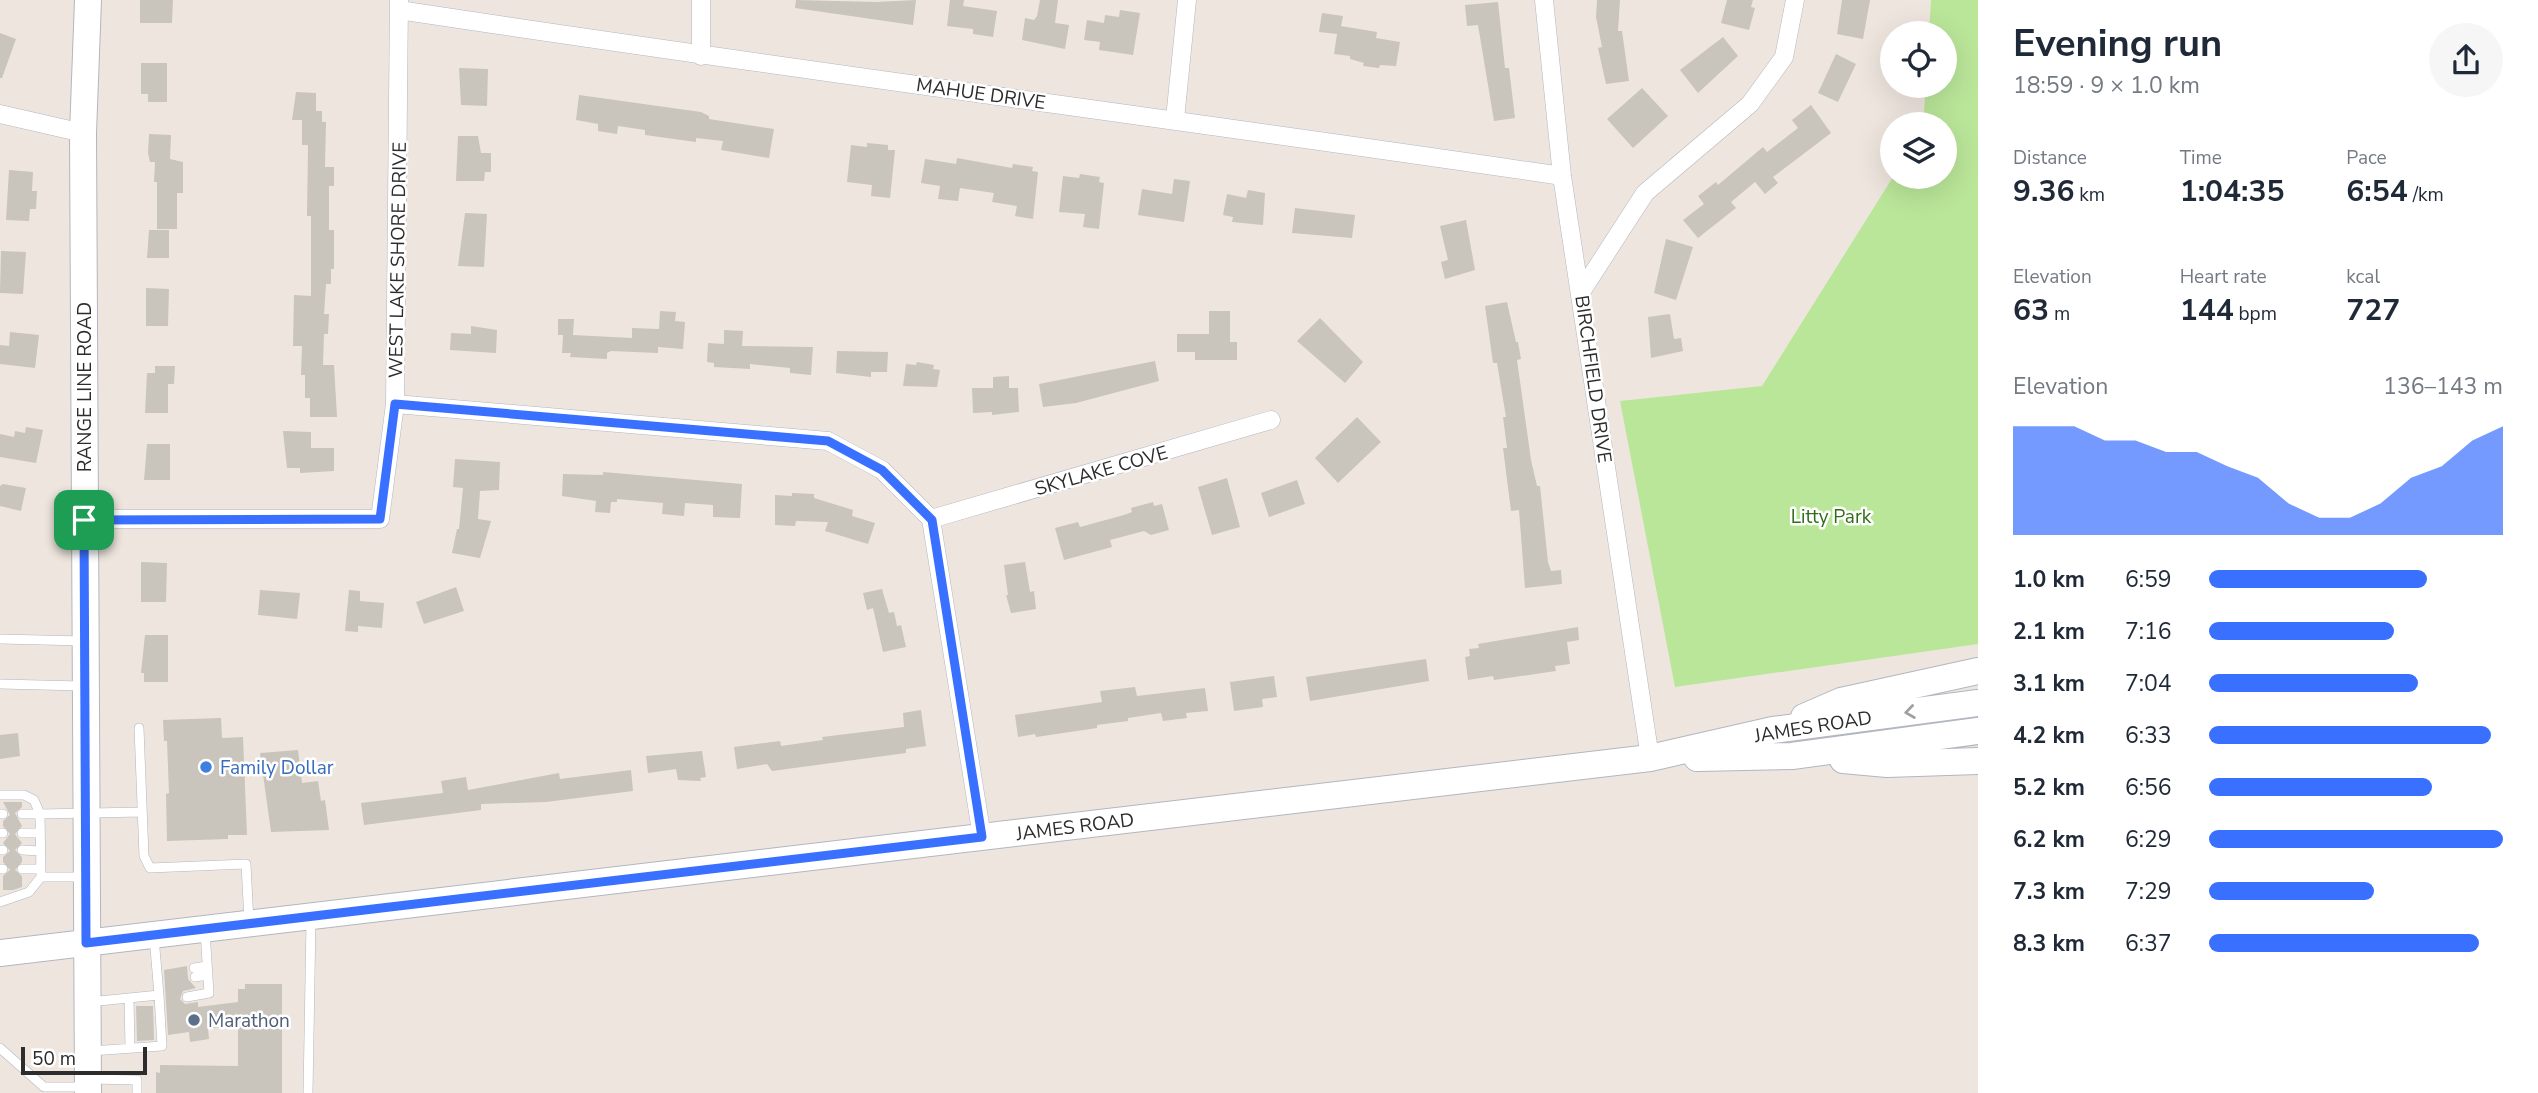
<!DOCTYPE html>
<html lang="en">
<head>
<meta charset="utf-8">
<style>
	:root { --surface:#fff; --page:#f6f6f7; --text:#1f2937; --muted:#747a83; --accent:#3a70ff }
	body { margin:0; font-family:"Nunito Sans",sans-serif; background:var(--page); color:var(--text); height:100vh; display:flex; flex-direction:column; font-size:26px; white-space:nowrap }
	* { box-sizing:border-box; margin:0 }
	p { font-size:23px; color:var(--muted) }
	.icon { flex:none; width:38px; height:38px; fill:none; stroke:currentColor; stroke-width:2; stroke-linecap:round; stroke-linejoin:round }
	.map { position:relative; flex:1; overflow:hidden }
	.sheet { display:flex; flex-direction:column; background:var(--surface); width:560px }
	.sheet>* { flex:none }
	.controls { position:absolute; left:1880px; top:21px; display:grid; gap:14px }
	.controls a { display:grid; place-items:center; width:77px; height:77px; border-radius:50%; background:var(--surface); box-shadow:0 7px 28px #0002; font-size:35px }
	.scale { position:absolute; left:21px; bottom:18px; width:126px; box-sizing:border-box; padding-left:7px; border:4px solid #2c2c2c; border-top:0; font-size:19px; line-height:24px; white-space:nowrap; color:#2c2c2c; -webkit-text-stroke:5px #fff; paint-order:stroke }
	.pin { position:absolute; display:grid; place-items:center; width:60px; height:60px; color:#fff; margin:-30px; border-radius:14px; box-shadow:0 4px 10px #0006 }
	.round { display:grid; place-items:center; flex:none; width:74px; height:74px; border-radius:37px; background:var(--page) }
	.summary { display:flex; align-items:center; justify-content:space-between; height:119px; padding:0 35px }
	h1 { font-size:38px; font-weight:700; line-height:52px }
	.stats { display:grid; grid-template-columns:repeat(3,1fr); gap:10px; height:119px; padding:7px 35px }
	.stats div { display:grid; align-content:center }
	.stats b { font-size:30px; font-weight:700 }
	.stats small { font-size:19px; font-weight:400 }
	.stats p { font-size:19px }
	.chart { height:196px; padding:14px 35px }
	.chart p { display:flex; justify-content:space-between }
	.chart svg { width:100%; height:126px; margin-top:7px; fill:var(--accent); opacity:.7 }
	ul { padding:0 35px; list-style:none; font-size:23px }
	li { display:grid; grid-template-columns:112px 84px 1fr; align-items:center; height:52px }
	li i { height:18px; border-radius:9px; background:var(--accent) }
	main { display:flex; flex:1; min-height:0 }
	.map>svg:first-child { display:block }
	.green { fill:#bae699 }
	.building { fill:#c9c4bc }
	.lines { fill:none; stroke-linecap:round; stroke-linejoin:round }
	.service-casing { stroke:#b2b6c0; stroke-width:10 }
	.minor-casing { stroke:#b2b6c0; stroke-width:19 }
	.secondary-casing { stroke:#b2b6c0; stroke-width:28 }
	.service { stroke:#fff; stroke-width:9 }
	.minor { stroke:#fff; stroke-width:18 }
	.secondary { stroke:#fff; stroke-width:26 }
	.oneway { stroke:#a0a0a0 }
	.route-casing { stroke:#fff; stroke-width:14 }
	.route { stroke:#3a70ff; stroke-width:9 }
	.shop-dot { fill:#3f7fe0; stroke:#fff; stroke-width:2.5 }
	.service-dot { fill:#5c6f8a; stroke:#fff; stroke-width:2.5 }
	.labels { text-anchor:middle; stroke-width:5; stroke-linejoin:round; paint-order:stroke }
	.street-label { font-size:19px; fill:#2c2c2c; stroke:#fff }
	.park-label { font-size:19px; fill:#316d18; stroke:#fff }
	.shop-label { font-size:19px; fill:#366cbe; stroke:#fff; text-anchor:start }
	.service-label { font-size:19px; fill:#4e5e75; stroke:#fff; text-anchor:start }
</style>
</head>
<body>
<main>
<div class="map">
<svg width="1978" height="1093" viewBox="0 0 1978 1093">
	<rect width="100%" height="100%" fill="#eee6de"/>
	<path class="green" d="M1931 0H1978V644L1675 687 1620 401 1762 386 1893 177H1944V124H1923L1926 86H1944V33H1929Z"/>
	<path class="building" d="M140 0H173L172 23H140Z
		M796 0 876 2 916 0 913 25 795 8Z
		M950 0H964L963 6 997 11 993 37 973 34V29L947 26Z
		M1040 0H1058L1055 23 1069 25 1065 49 1022 40 1025 18 1034 20 1037 16Z
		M1597 0H1620L1618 31H1622L1629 81 1606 84 1598 48 1602 47 1596 17Z
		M1727 0H1753L1751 7 1755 8 1749 30 1721 23Z
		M1842 0H1870L1863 39 1837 34Z
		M1498 2 1505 68H1509L1515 118 1494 121 1478 25 1467 26 1465 5Z
		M1120 10 1140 13 1133 55 1099 50 1100 42 1084 40 1087 20 1104 23 1105 15 1119 17Z
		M1322 13 1343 16 1341 26 1377 32 1376 38 1400 42 1396 66 1380 65 1379 68 1363 66 1364 63 1350 59V56L1334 54 1337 34 1319 32Z
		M0 33 16 39 2 78H0Z
		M1723 37 1738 56 1698 93 1680 70Z
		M1836 54 1856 64 1838 102 1818 93Z
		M141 63H167V102H148V94H141Z
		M459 68 488 69 487 106 461 105Z
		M1642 88 1668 116 1633 148 1607 119Z
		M296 92 316 93V111H322V122H326L325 167H334V186H329V230H334V269H331V284H326L324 314H329L328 334H324L323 365H334L337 417H310V398H305V375H301L302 346H293L294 295 311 296V216H307L308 145H302V120H292Z
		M579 95 701 112 709 116V119L774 129 769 158 721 150 723 141 696 138V142L645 135V130L618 126 617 134 598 131V124L576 120Z
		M1811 105 1831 133 1773 177 1778 183 1765 194 1755 182 1731 202 1736 208 1698 238 1683 220 1704 204 1698 196 1716 182 1718 185 1763 147 1767 152 1798 128 1792 120Z
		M149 134 171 135 170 159 183 162V193H177V229H157V182H154L155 162H150L148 153Z
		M458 136H478L481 153H491V172H485L484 181H456Z
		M867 143 888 145V150H895L890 198 871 196 872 185 847 182 851 145 867 147Z
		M957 158 1012 168 1013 164 1033 167 1032 171 1038 172 1033 219 1015 216 1017 206 992 202 994 193 960 188 958 201 938 199 940 186 921 183 925 159 956 164Z
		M9 170 33 172 32 191H37L36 209H30L29 221 6 220Z
		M1080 174 1100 177 1099 182 1104 183 1099 229 1083 227 1085 214 1059 212 1063 176 1079 178Z
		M1174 179 1190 181 1184 222 1138 215 1142 189 1172 194Z
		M1248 190 1265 193 1263 225 1232 222 1233 217 1223 215 1227 194 1246 198Z
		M1295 208 1355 215 1352 238 1292 233Z
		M465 213 487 214 484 267 458 266Z
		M1466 220 1475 270 1445 279 1441 262 1448 260 1440 226Z
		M149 230H169V258H147Z
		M1666 239 1693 247 1676 300 1654 293Z
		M1 251 26 252 23 294 0 293Z
		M146 288 169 289 168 326H146Z
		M1507 302 1516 342H1518L1521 359 1517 360 1531 460 1537 486H1540L1548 562 1551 571 1561 570 1562 584 1525 588 1519 510 1511 511 1503 448H1507L1503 417H1506L1497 363H1493L1485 306Z
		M660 311 676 312 675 321 685 322 683 349 658 347V353L611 351 607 353V359L570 357 571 353H562L563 335H558V319H574L573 335 632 338V328L659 329Z
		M1209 311H1230V342H1237V360H1195V352H1177V334H1209Z
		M1670 314 1674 339 1681 338 1683 351 1651 358 1648 317Z
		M1320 318 1363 362 1345 383 1297 341Z
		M471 326 497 330 496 353 450 350 451 333 471 334Z
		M724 330 743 331 742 346 813 347 811 375 790 373V368L750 364V369L714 367V363L707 362 708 343 724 344Z
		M10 332 39 335 35 368 0 364V345L9 346Z
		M837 351 888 352 887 372H871V377L836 373Z
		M1155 361 1159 381 1076 403 1043 407 1039 384Z
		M917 362 934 365 933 369 940 370 937 387 903 386 906 364 916 365Z
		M155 366H175L174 384H168V413H145L147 373H155Z
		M1009 376V388H1018L1019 412 992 415V412L973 413 972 388H993V377Z
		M1357 417 1381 442 1338 483 1315 458Z
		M26 427 43 430 36 463 0 457V434L14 437 15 431 25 433Z
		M283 431 311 432V448H334V471L300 473V468H287Z
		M147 444H170V480H144Z
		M455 459 500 462 499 490 480 491 478 519 491 521 480 558 452 553 457 529H459L463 488 453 487Z
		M603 472 742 484 740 518 713 517V505L685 503 684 516 662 514 663 503 617 499V502H611L610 513 595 512 596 501 562 496 563 474 603 475Z
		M1227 478 1240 527 1212 535 1198 487Z
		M1297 480 1305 504 1269 517 1261 493Z
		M3 484 26 488 21 511 0 506V486Z
		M792 493 814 494V498L853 510 852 516 875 523 868 544 825 531 828 522 796 521 795 526 775 525V495L792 496Z
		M1153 502 1154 506 1162 504 1169 530 1151 535 1144 531 1110 540 1112 547 1064 560 1055 528 1078 522 1080 527 1124 515 1132 512 1131 508Z
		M141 562 167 563 166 602H141Z
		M1025 562 1030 592 1034 591 1036 609 1011 613 1006 595H1008L1004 565Z
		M456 587 464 611 424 624 416 602Z
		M882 589 889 613 894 612 897 626 901 625 906 647 883 652 873 608 867 610 863 593Z
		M260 590 300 593 297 619 258 615Z
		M349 590 360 591V601L384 603 382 628 358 626V632L345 631Z
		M1578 627 1579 640 1567 642 1570 664 1555 666 1556 671 1494 680 1493 676 1468 680 1465 657 1470 656 1469 649 1479 648 1478 644Z
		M145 635H168V682H144V673H141Z
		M1426 659 1429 681 1310 701 1306 677Z
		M1274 676 1277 697 1262 699 1263 707 1234 711 1230 682Z
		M1135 687 1137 696 1205 688 1208 711 1186 713 1187 718 1163 721 1161 713 1128 718V721L1097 725V728L1036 737 1035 734 1018 737 1015 715 1102 702 1100 691Z
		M921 710 926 746 906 749V753L772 771 767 764 737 769 734 747 780 741 781 746 823 740 822 737 904 727 903 713Z
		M221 718 222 738 243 737 247 835H228V839L167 841 166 794 169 793 167 741H164L163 720Z
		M18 733 20 756 0 759V735Z
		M298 750 302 783 318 781 321 801 325 800 329 830 271 832 260 753Z
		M702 751 706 777 700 778 701 781 678 780 676 769 648 773 646 756Z
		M631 770 633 791 546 802 481 804V810L364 825 361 803 443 793 441 781 466 777 468 790 559 773 560 779Z
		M3 802H22V807L15 813 22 826 15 834 22 843 15 850 22 857V862L15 870 22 876V887L13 890H3V876L10 870 3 862V857L10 851 3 843 10 834 3 826V821L10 815Z
		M187 966 188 979 196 988 183 991 180 999 185 1004 198 1002V1007L238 1002V989H245V984H282V1093H156V1072L160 1073V1065L238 1066V1025L208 1029 209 1039 190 1042 189 1032 168 1035 164 970Z
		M136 1006H153L154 1040 137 1041Z"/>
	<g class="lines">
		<g class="service-casing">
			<path id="service" d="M0 639 83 641
				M0 684 82 686
				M139 728 144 856 150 868 246 864 249 922
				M0 795H24L34 800 40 814H22
				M0 814H3
				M0 833H3
				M22 833H40
				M0 850H3
				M22 850 40 851
				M0 869H3
				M22 869H40
				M84 877H41L40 814 142 812
				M0 902 29 892 41 877
				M154 937 159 995
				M194 968 207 966
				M195 977 208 975
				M187 997 209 993 205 931
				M129 998 130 1048
				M89 1002 159 995 162 1046 91 1051
				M0 1048 44 1087H85
				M90 1079 137 1080V1093
				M308 1093 311 920"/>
		</g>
		<g class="minor-casing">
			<path id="minor" d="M1544 0 1562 176 1650 758
				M399 10C786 69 1175 119 1562 176
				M701 56V0
				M0 114 83 133
				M1175 119 1187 0
				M1581 292 1645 193 1750 104 1784 57 1795 0
				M395 404 828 441 882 470 931 519 982 837
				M84 519H380L395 404 399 0
				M931 519 1271 420"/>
		</g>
		<g class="secondary-casing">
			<path id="secondary" d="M1804 717 1841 701 1978 671
				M1697 758 1792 756 1978 731
				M1843 760 1887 764 1978 761
				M0 953 1650 758 1773 730 1978 703
				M88 1093 83 133 88 0"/>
		</g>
		<use href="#service" class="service"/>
		<use href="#minor" class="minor"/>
		<use href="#secondary" class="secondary"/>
	</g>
	<defs><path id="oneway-chevron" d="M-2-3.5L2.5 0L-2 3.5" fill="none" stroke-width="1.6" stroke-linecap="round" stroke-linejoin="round" transform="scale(1.75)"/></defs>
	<use class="oneway" href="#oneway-chevron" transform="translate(1910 712) rotate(172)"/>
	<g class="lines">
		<g class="route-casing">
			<path id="route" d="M395 404 828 441 882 470 932 520 982 837 86 943 84 520 380 519Z"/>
		</g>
		<use href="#route" class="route"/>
	</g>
	<circle class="shop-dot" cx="206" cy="767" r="7"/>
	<circle class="service-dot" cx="194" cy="1020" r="7"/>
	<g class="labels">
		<g class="street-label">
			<text transform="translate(981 93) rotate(8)" y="7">MAHUE DRIVE</text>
			<text transform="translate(397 260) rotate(-89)" y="7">WEST LAKE SHORE DRIVE</text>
			<text transform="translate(1594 379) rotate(82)" y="7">BIRCHFIELD DRIVE</text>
			<text transform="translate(84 387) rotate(-90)" y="7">RANGE LINE ROAD</text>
			<text transform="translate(1101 470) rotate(-16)" y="7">SKYLAKE COVE</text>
			<text transform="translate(1813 726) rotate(-9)" y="7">JAMES ROAD</text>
			<text transform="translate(1075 826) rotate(-7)" y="7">JAMES ROAD</text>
		</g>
		<g class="park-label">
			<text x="1831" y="523">Litty Park</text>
		</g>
		<g class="shop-label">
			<text x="220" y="774">Family Dollar</text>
		</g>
		<g class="service-label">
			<text x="208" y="1027">Marathon</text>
		</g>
	</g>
</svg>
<div class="controls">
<a><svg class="icon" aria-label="locate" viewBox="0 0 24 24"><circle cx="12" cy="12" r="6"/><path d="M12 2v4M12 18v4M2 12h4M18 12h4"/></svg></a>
<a><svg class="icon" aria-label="layers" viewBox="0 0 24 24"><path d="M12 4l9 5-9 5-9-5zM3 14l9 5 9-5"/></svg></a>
</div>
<div class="scale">50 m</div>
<div class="pin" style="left:84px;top:520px;background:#1e9e55"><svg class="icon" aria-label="arrive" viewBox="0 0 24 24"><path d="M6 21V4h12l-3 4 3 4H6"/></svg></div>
</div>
<section class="sheet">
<div class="summary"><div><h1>Evening run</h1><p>18:59 · 9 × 1.0 km</p></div><a class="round"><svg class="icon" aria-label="share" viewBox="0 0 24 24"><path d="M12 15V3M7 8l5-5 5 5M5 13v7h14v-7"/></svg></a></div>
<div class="stats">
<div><p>Distance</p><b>9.36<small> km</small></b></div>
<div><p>Time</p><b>1:04:35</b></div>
<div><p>Pace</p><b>6:54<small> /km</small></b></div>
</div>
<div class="stats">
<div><p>Elevation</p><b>63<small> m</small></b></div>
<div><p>Heart rate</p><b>144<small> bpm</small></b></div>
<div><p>kcal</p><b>727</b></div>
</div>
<div class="chart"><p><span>Elevation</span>136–143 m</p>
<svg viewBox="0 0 160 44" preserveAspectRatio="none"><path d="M0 44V6L10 6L20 6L30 11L40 11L50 15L60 15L70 20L80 24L90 33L100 38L110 38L120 33L130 24L140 20L150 11L160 6V44z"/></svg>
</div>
<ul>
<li><b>1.0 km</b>6:59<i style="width:74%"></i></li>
<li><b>2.1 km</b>7:16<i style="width:63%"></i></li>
<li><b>3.1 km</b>7:04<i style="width:71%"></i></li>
<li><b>4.2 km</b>6:33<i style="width:96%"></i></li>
<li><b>5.2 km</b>6:56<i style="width:76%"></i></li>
<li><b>6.2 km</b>6:29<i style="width:100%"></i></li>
<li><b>7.3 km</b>7:29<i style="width:56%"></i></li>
<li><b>8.3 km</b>6:37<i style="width:92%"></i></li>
</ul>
</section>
</main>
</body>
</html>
